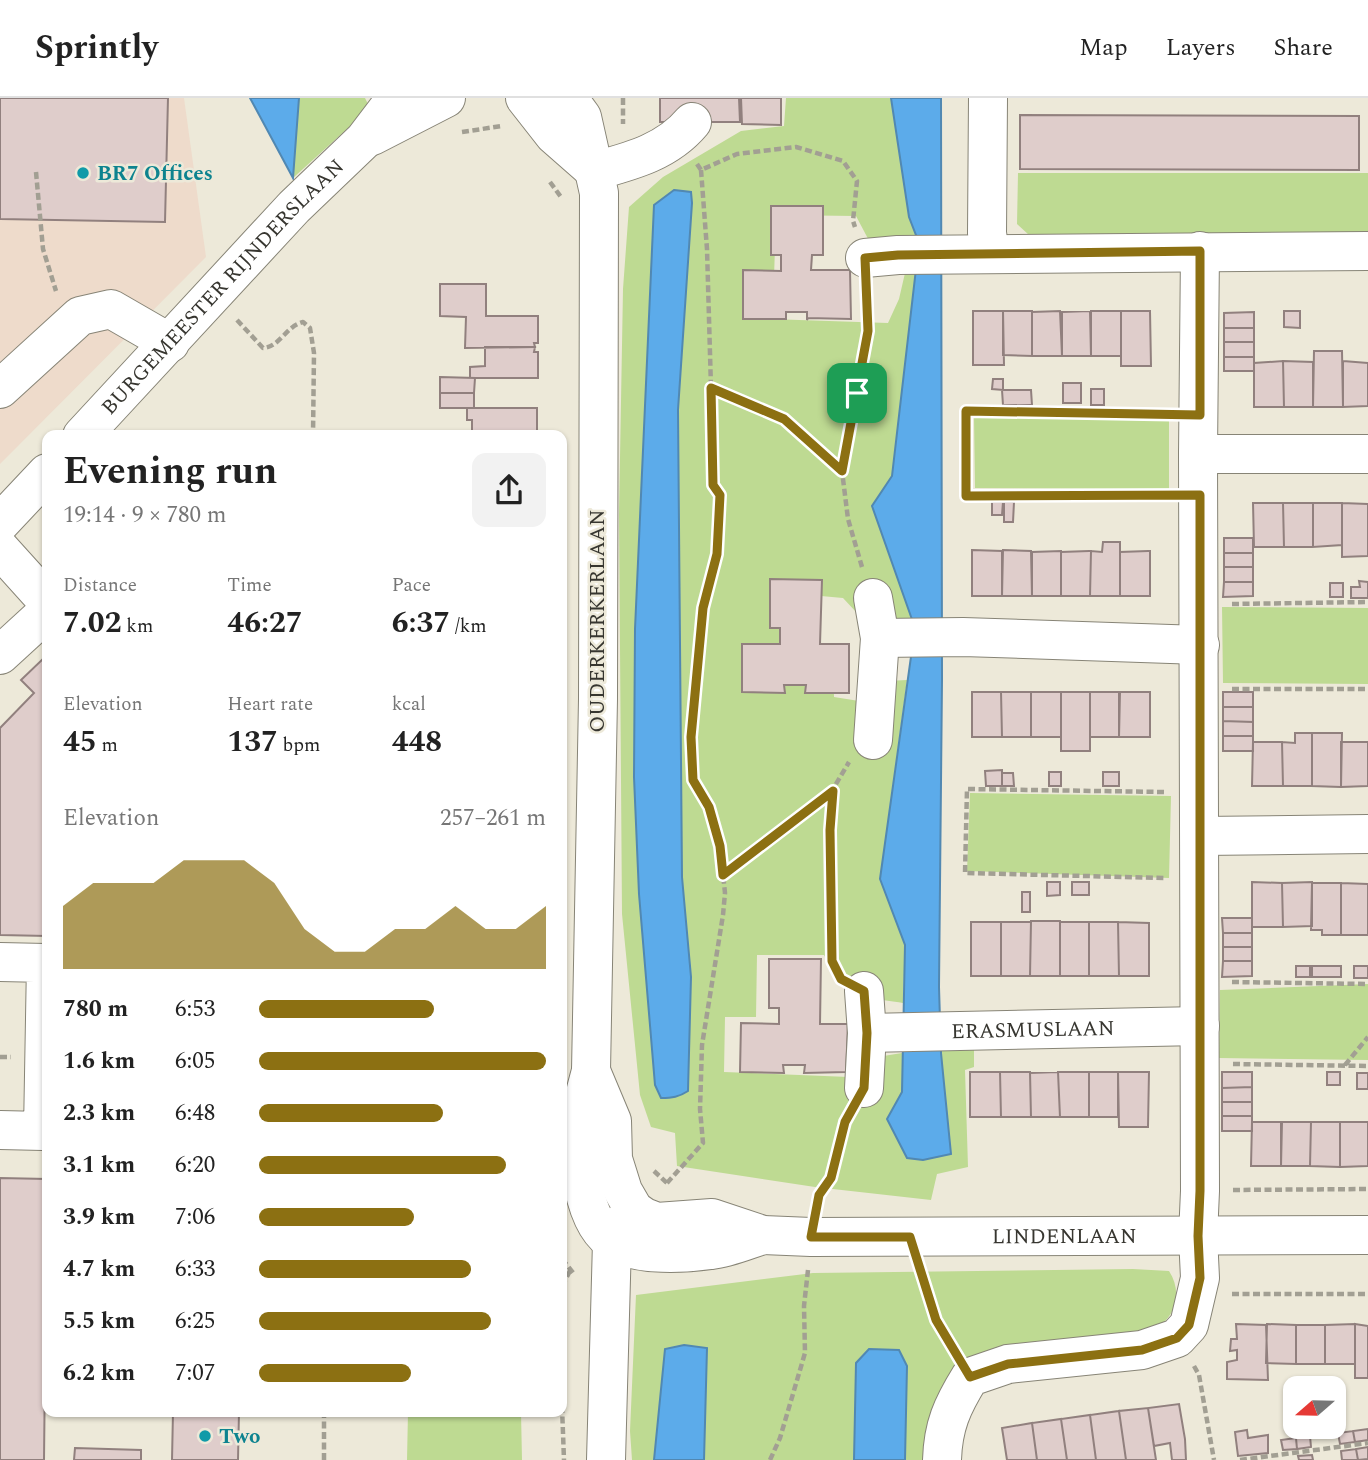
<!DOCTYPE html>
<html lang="en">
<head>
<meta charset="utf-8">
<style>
	:root { --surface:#fff; --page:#f2f2f2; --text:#222; --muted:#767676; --line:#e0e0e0; --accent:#8c7012 }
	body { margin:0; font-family:Spectral,serif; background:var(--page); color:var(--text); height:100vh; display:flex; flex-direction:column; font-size:26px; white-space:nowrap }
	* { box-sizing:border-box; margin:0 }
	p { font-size:23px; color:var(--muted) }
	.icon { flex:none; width:38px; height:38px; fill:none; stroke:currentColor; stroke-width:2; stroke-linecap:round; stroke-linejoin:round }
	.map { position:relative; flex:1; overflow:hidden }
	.panel { position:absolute; left:42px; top:332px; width:525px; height:987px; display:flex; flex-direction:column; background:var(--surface); border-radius:14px; box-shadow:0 2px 5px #0004 }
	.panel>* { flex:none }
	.needle { width:46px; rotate:250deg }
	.buttons { position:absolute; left:1283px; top:1278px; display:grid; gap:14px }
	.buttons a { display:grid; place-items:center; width:63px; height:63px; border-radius:14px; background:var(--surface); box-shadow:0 2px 5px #0004; font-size:35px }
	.pin { position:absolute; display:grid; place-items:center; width:60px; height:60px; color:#fff; margin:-30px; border-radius:14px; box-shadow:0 4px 10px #0006 }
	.round { display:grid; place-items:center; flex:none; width:74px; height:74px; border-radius:14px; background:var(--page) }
	.summary { display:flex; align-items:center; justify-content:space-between; height:119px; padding:0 21px }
	h1 { font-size:38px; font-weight:700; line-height:52px }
	.metrics { display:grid; grid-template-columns:repeat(3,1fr); gap:10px; height:119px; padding:7px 21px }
	.metrics div { display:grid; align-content:center }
	.metrics b { font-size:30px; font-weight:700 }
	.metrics small { font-size:19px; font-weight:400 }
	.metrics p { font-size:19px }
	.chart { height:196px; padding:14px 21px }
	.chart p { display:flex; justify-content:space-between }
	.chart svg { width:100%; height:126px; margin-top:7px; fill:var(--accent); opacity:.7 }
	ul { padding:0 21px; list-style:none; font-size:23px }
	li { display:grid; grid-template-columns:112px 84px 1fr; align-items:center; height:52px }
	li i { height:18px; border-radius:9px; background:var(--accent) }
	header { display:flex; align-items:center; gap:42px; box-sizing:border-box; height:98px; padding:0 35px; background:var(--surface); border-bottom:2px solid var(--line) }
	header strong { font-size:33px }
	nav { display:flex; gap:38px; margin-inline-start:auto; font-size:24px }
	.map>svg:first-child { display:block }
	.commercial { fill:#eedbcb }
	.green { fill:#beda92; fill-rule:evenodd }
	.water { fill:#5cabea; stroke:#5188b2; stroke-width:2 }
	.building { fill:#dfcdcb; stroke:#91807e; stroke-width:2 }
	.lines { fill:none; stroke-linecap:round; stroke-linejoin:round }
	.minor-casing { stroke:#878476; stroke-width:40 }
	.major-casing { stroke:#878476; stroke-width:40 }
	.path { stroke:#a29f93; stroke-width:4.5; stroke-dasharray:7 3.5; stroke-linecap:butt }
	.minor { stroke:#fff; stroke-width:38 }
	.major { stroke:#fff; stroke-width:38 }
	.route-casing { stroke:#fff; stroke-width:14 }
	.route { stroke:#8c7012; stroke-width:9 }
	.culture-dot { fill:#0f9aa8; stroke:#ede9d9; stroke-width:2.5 }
	.labels { text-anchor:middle; stroke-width:5; stroke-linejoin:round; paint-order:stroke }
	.culture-label { font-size:21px; font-weight:bold; fill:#0d838f; stroke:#ede9d9; text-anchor:start }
	.street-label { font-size:21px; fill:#373630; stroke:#ede9d9 }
</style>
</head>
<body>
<header>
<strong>Sprintly</strong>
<nav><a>Map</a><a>Layers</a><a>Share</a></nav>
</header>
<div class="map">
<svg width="1368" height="1362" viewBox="0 0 1368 1362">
	<rect width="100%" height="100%" fill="#ede9d9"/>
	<path class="commercial" d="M0 0H184L206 159 0 366Z"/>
	<path class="green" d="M299 0H365L370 10 293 80Z
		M786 0H891L919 145 874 152 856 118 776 117 774 180 744 220 888 225 899 201 905 175 916 176 892 378 872 408 915 530 857 515 843 500 810 497 809 552 833 553 834 599 859 603 887 583 907 582 880 781 905 847 903 905C859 898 846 900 824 857H757L756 919H725L724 974 849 979 871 960 902 955V994L887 1021 941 955 940 940 962 941 974 952V969L965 972 968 1069 937 1076 931 1102 815 1089 677 1068 675 1035 651 1029 640 997 622 816 619 416 623 191 629 109 663 79 741 33 784 28ZM692 105 678 312 682 779 691 879 688 993 654 107Z
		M1018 75H1368V140L1029 137 1017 126Z
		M974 319 1169 321V391L975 390Z
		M1222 509 1368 510V586L1223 585Z
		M970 695 1171 698 1169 780 967 773Z
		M1368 886V962L1219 960 1220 892Z
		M1133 1171 1169 1173C1180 1190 1179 1211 1162 1226 1147 1240 1023 1250 995 1254L930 1362H905L907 1268 899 1252 869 1251 856 1265 854 1362H704L707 1250 665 1251 654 1362H632L630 1333 636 1197 813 1175Z
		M408 1314H521L522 1362H407Z"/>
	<path class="water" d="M250 0H299L293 80Z
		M891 0H941L942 582 939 889 941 955 951 1056 923 1062 907 1060 887 1021 902 994 905 847 880 781 915 530 872 408 892 378 919 145 909 119Z
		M674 92 691 94 692 105 678 312 682 779 691 879 688 993C679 999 672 1000 661 1000L655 987 639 796 634 679 635 531 654 107Z
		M684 1247 707 1250 704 1362H654L665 1251Z
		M869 1251 899 1252 907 1268 905 1362H854L856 1265Z"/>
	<path class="building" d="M0 0H168L165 124 0 121Z
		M660 0H739L740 24H660Z
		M741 0H781V27L742 26Z
		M1020 17 1359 18V72L1020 71Z
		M771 108H823V157H812L811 172H850L851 221 808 220 807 222V214H786V221H743V172L781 173V157H771Z
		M440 186H486V218H538V245H534L535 249 465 250 466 219 440 218Z
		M973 213H1003L1004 267H973Z
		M1003 213H1032V258L1003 257Z
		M1060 213 1062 258H1032V214Z
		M1090 213 1091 258H1062V214Z
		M1091 213H1121V258H1091Z
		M1121 213H1150L1151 268H1121Z
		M1284 213H1300V230L1284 229Z
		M1254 214V230H1224V215Z
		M1224 230H1254V244H1224Z
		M1224 244H1254V259H1224Z
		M485 249H535L534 254H538V280H470V269L485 268Z
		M1314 253H1342L1343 309H1313Z
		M1224 259H1254V273H1224Z
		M1283 263 1284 309H1254V265Z
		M1283 263 1313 264V309H1284Z
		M1343 263 1368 265V308L1343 309Z
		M440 279 475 280 474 295H440Z
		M993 281H1003V292L992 291Z
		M1063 285H1081V305H1063Z
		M1091 291H1104V307H1091Z
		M1002 292H1031L1032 307H1003Z
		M440 295H474V310H440Z
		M467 310H537V337L472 338V322H467Z
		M992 404H1003L1002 417H992Z
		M1004 404H1014L1013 424H1004Z
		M1253 405H1283L1284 449H1254Z
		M1283 405H1313V449H1284Z
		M1313 405H1342V447L1313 449Z
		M1342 405 1368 406V458L1342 459Z
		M1224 440H1253V455H1224Z
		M1103 444H1120V498H1090L1091 453 1102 454Z
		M972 452 1002 453V498H972Z
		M1003 452 1031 453 1032 498H1002Z
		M1061 453V498H1032V454Z
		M1089 453H1091L1090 498H1061V454Z
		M1148 453H1150V498H1120V454Z
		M1224 455H1253V469H1224Z
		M1224 469H1253V484H1224Z
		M770 481 822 482 820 546H849V595H805L806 587H784L785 595 742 594V546H780V530H770Z
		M1359 483 1368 484V500H1351V489H1360Z
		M1224 484H1253V498L1223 499Z
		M1330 485H1343V499H1330Z
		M47 557V838L0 837V630L34 595 21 582Z
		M972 594H1001L1002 639H972Z
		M1001 594H1031V639H1002Z
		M1031 594H1061V639H1031Z
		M1061 594H1090V653H1061Z
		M1090 594H1119V639H1090Z
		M1120 594H1150V639H1119Z
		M1223 594H1253V609H1223Z
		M1223 609H1253V624L1223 623Z
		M1223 623 1253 624V638H1223Z
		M1295 635H1312V688H1283L1282 644 1295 645Z
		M1312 635H1342L1341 689 1312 688Z
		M1223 638H1253V653H1223Z
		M1253 644H1282L1283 688H1252Z
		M1368 644V688L1341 689V644Z
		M1002 672V688H986L985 673Z
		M1049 674H1061V688H1049Z
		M1103 674H1119V688H1103Z
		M1002 675H1013L1014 688H1002Z
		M1047 784H1060V797L1047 798Z
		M1072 784H1089V797H1072Z
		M1252 784 1282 785 1283 829H1252Z
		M1312 784V828L1283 829 1282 785Z
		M1312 785H1341V837H1322V832H1311Z
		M1341 785 1368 786V837H1341Z
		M1022 794H1030V814H1022Z
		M1222 820H1252V835H1223Z
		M1031 823H1060V878H1030Z
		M971 824H1001V878H971Z
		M1001 824H1031L1030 878H1001Z
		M1060 824H1089V878H1060Z
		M1089 824H1118L1119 878H1089Z
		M1118 824 1149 825V878H1119Z
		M1223 835H1252V849H1223Z
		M1223 849H1252V863H1223Z
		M769 861H821L820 926H848L846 974 804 975 805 967H783L784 975 740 974 741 925 779 926V910H769Z
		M1223 863H1252V878L1222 879Z
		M1296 868H1310V879H1296Z
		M1312 868H1341V879H1312Z
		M1354 868H1368V880H1354Z
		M970 974H1000L1001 1019H970Z
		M1000 974H1030L1031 1019H1001Z
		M1058 974 1060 1019H1031L1030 975Z
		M1058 974H1089V1019H1060Z
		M1089 974H1118V1019H1089Z
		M1118 974H1149L1148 1029H1119Z
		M1222 974H1252V989L1222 990Z
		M1327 974H1340V987H1327Z
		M1357 975H1368V991H1357Z
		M1252 989V1004H1222V990Z
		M1222 1004H1252V1018H1222Z
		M1222 1018H1252V1033H1222Z
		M1252 1024H1281V1068H1251Z
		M1282 1024H1311L1310 1068H1281Z
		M1311 1024H1340V1069L1310 1068Z
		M1340 1024H1368V1068L1340 1069Z
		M0 1080 47 1081 44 1362H0Z
		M1236 1226 1266 1227 1268 1282 1227 1281V1264L1237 1262V1252L1230 1253 1231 1241H1237Z
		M1267 1226 1296 1227V1266L1266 1265Z
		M1355 1226 1368 1228V1280H1355Z
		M1355 1226V1266H1325V1227Z
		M1296 1227H1325V1266H1296Z
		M1179 1306 1185 1341 1186 1362H1172L1170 1345 1154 1348 1148 1310Z
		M1148 1310 1156 1362H1126L1119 1313Z
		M1119 1313 1126 1362H1096L1090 1317Z
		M173 1314H239L238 1362H172Z
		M1090 1317 1096 1362H1067L1061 1321Z
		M1061 1321 1067 1362H1037L1032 1325Z
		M1032 1325 1037 1362H1007L1002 1330Z
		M1368 1331V1342L1355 1344 1353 1333Z
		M1247 1332 1248 1340 1268 1337V1355L1238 1358 1235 1334Z
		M1353 1333 1355 1344 1340 1346 1338 1335Z
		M1310 1338 1311 1349 1297 1351 1296 1340Z
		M1296 1340 1297 1351 1283 1352 1281 1342Z
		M1368 1349V1361L1358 1362 1356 1351Z
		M75 1350 141 1352V1362H74Z
		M1356 1351 1358 1362H1342L1341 1353Z
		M1312 1357 1313 1362H1299L1298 1358Z"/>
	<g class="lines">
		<g class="minor-casing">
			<g id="minor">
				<path d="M525 0 554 37 595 73"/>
				<path d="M568 0 582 19 599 95 598 601 591 973C587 988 582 1004 580 1020 575 1053 582 1128 615 1145 641 1158 683 1156 711 1152 729 1150 747 1142 763 1137"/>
				<path d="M988 0 987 135 990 156"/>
				<path d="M595 73C631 63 667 54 692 24"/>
				<path d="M865 160 898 157 1368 153"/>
				<path d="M0 291 80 218 111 211 170 245"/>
				<path d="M1198 356H1368"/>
				<path d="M0 451 47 503"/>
				<path d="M880 540 963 539 1200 547"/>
				<path d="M0 557 47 514"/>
				<path d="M873 642 880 540 873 500"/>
				<path d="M1200 738 1368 736"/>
				<path d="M0 864 46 865 43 1033 0 1032"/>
				<path id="s1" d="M867 935 1200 928"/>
				<path id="s2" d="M591 973 612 1023 613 1061 623 1093 634 1112 644 1119 657 1124 712 1120 763 1137 811 1139 1368 1137"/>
				<path d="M864 990 867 935 864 893"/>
				<path d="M606 1362 612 1144 615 1135 624 1123"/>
				<path d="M942 1362C943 1328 952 1308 970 1279L1008 1266 1142 1252 1177 1240 1189 1227 1200 1180 1198 1138 1200 1093 1198 356 1200 153"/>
			</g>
		</g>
		<g class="major-casing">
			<g id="major">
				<path d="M372 38 446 0"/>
				<path id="s3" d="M82 338 294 109 364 42 396 0"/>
				<path d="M0 425 47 375"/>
			</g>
		</g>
		<path class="path" d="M623 0V26
			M462 34 502 28
			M697 66 701 72 737 56 796 49 843 63 857 83 853 123 855 129
			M701 72 707 151 711 290
			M36 74 43 151 56 193
			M550 84 561 99
			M237 222 263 250C280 249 286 228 303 224L310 230 314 255 313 338
			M1164 397 966 398V313L1165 316
			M862 469 848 421 842 373 868 233 866 196
			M1232 506 1368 504
			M1232 591H1368
			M1164 694 967 691 965 775 1165 780
			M723 777 833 694
			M837 873 832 863 830 732 833 691 849 664
			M1232 884 1368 886
			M0 959H11
			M1233 966 1368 968
			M1345 967 1368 939
			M654 1073 668 1086
			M667 1085 703 1045 700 1011 702 947 723 817 725 795 720 748 709 709 693 682 691 639 703 510 717 456 720 397 713 387 711 290 784 321 842 373
			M1233 1092 1368 1091
			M818 1105 819 1097 831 1080 848 1019
			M562 1161 575 1177
			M921 1172 936 1222 953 1251
			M562 1188 570 1173
			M1232 1196H1368
			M1194 1268 1199 1277 1214 1362
			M562 1308 564 1362
			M324 1362V1314
			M770 1362 780 1340 805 1255 804 1208 808 1172
			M1240 1362 1368 1345"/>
		<use href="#minor" class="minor"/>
		<use href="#major" class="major"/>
	</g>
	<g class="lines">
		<g class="route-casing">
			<path id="route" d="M1200 153V317L966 313V398L1200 397V1093L1198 1138 1200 1180 1189 1227 1177 1240 1142 1252 1008 1266 970 1279 936 1222 910 1139H811L819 1097 831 1080 845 1024 864 990 867 935 864 893 841 881 832 863 830 732 833 693 723 777 720 748 709 709 693 682 691 639 703 510 717 456 720 397 713 387 711 290 784 321 842 373 868 233 865 160 898 157Z"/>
		</g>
		<use href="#route" class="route"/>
	</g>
	<g class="culture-dot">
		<circle cx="83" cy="75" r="7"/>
		<circle cx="205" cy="1338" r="7"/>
	</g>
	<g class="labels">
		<g class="culture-label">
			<text x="97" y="82">BR7 Offices</text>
			<text x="219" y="1345">Two</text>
		</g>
		<g class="street-label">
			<text dy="7" stroke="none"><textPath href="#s3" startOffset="205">BURGEMEESTER RIJNDERSLAAN</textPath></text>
			<text transform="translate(597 523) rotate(-90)" y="7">OUDERKERKERLAAN</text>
			<text dy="7" stroke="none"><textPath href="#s1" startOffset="166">ERASMUSLAAN</textPath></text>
			<text dy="7" stroke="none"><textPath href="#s2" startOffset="584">LINDENLAAN</textPath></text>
		</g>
	</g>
</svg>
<div class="buttons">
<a><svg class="needle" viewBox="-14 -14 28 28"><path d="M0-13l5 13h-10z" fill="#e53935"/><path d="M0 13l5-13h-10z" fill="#767676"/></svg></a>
</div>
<div class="pin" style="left:857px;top:295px;background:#1e9e55"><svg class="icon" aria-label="arrive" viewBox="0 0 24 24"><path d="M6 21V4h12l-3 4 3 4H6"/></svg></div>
<section class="panel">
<div class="summary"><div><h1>Evening run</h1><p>19:14 · 9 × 780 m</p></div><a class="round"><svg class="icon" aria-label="share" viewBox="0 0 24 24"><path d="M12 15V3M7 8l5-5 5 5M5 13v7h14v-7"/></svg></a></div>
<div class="metrics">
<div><p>Distance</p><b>7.02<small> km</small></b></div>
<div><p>Time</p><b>46:27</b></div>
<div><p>Pace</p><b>6:37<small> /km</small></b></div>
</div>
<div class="metrics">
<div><p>Elevation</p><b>45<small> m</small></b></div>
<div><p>Heart rate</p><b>137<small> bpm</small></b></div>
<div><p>kcal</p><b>448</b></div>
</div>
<div class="chart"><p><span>Elevation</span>257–261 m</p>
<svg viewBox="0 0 160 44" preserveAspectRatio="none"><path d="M0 44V22L10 14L20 14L30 14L40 6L50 6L60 6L70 14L80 30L90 38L100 38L110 30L120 30L130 22L140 30L150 30L160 22V44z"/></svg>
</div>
<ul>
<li><b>780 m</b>6:53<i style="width:61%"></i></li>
<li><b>1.6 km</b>6:05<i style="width:100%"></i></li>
<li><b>2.3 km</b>6:48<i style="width:64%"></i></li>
<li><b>3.1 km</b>6:20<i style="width:86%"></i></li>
<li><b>3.9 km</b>7:06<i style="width:54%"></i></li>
<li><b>4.7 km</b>6:33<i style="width:74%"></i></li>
<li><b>5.5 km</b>6:25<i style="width:81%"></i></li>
<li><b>6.2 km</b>7:07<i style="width:53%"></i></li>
</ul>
</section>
</div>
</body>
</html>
